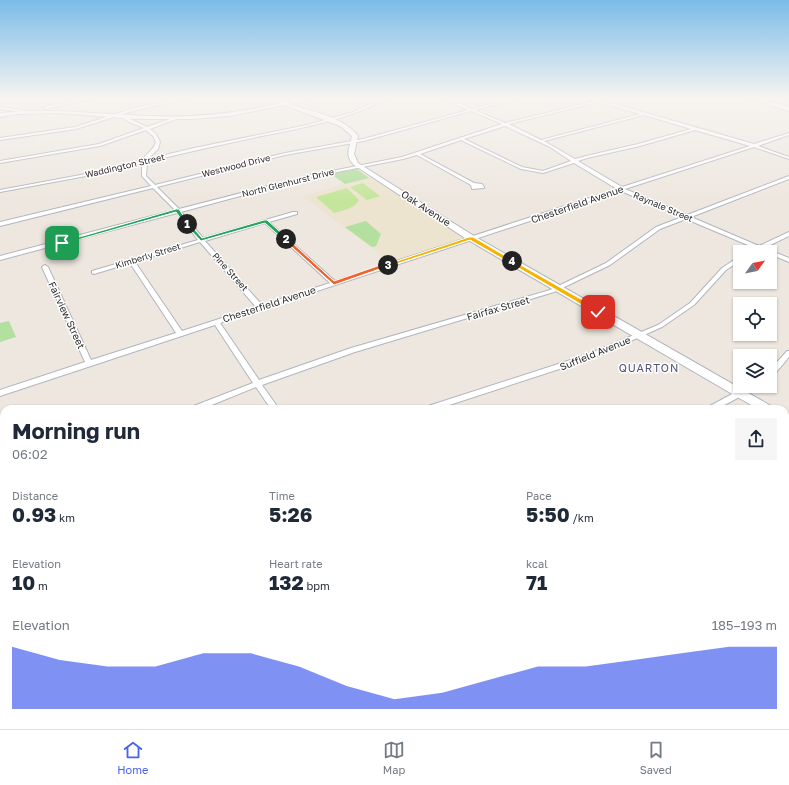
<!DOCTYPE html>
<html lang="en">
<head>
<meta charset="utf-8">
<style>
	:root { --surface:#fff; --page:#f6f6f7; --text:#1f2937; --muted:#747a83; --line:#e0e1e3; --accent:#4a63ef }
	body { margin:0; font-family:"Golos Text",sans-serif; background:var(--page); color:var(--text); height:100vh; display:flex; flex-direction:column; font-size:15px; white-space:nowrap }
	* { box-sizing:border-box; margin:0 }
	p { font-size:13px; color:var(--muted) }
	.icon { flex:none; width:22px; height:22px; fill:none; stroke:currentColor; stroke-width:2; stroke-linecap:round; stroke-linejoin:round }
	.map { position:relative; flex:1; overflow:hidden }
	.panel { position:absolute; left:0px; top:405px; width:789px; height:324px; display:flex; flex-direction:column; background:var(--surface); border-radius:12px 12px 0 0; box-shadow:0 1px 3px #0004 }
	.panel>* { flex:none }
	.needle { width:26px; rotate:57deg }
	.controls { position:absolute; left:733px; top:245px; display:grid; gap:8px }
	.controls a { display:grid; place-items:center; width:44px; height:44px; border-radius:0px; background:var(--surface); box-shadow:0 1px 3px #0004; font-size:20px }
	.pin { position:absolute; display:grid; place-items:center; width:34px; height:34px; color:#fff; margin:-17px; border-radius:8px; box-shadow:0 2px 6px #0006 }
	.km { position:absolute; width:20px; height:20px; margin:-10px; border-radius:50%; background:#222; color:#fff; font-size:11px; line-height:20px; text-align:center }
	.round { display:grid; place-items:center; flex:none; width:42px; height:42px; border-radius:0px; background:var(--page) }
	.headline { display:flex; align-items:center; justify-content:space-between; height:68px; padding:0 12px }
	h1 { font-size:22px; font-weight:700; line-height:30px }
	.stats { display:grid; grid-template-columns:repeat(3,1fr); gap:6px; height:68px; padding:4px 12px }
	.stats div { display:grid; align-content:center }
	.stats b { font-size:20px; font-weight:700 }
	.stats small { font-size:11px; font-weight:400 }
	.stats p { font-size:11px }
	.chart { height:112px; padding:8px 12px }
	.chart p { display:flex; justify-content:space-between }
	.chart svg { width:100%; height:72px; margin-top:4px; fill:var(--accent); opacity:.7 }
	.tab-bar { display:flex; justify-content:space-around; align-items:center; height:56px; border-top:1px solid var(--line); background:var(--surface); font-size:11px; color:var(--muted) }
	.tab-bar a { display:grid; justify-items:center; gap:2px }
	.tab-bar .on { color:var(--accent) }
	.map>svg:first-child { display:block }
	.education { fill:#ede4d0 }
	.green { fill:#b3df9f }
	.pitch { fill:#c4e69c }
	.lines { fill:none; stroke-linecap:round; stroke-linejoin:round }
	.street-casing { stroke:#b2b5be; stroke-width:2 }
	.secondary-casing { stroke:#b2b5be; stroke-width:2 }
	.street { fill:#fff; fill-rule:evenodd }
	.secondary { fill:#fff; fill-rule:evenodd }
	.split-1 { fill:#22a559; stroke:#fff }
	.split-2 { fill:#22a559; stroke:#fff }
	.split-3 { fill:#f0652b; stroke:#fff }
	.split-4 { fill:#f5b400; stroke:#fff }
	.split-5 { fill:#f5b400; stroke:#fff }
	.labels { text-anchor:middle; stroke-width:3; stroke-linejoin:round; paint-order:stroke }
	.far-street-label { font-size:9px; fill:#2c2c2c; stroke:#fff }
	.street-label { font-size:10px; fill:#2c2c2c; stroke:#fff }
	.neighbourhood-label { font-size:11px; letter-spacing:1px; fill:#4f557a; stroke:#fff }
</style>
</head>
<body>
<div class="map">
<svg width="789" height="729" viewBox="0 0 789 729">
	<rect width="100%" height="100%" fill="#ede7df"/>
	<path class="education" d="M375 176 470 237 391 263 303 196Z"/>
	<path class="green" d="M357 169 369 178 345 184 331 174Z
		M366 221 381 234 376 246 372 247 345 227Z
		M9 321 16 337 0 342V323Z"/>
	<path class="pitch" d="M363 183 380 196 367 200 350 187Z
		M347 188 359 200C354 209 344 210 334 213L316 197Z"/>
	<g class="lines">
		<g class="street-casing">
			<path id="street" d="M181 98H189L136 110 76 129 0 140V138L75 127 134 108Z
				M383 98H388C348 120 302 128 257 137 220 145 183 153 147 162L146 176 155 185 285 153 363 139 468 110 442 98H447L472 109 513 98H520L475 110 505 123 595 101 588 98H594L754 144 789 133V135L758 146 789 157V159L754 147 625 189 687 215 789 176V179L691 217 759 246 789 232V236L764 248 789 258V262L770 254V252H765L760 250 754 252H747L755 248 686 219 660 229 610 265 554 292 355 352 262 385 279 409H271L256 387 202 409H190L191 407 253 383 215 325 0 396V390L85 362 42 267 43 266 45 265 48 267 91 360 176 333 130 263 94 274 92 273V271L198 240 177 213 0 260V256L175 210 153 188 0 226V222L151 186 142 176V163L102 173 0 192V190L102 171 143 160C146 153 154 150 156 142L153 136 146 130 100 146 0 163V161L99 144 144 128 129 122 120 116 122 115 147 127 173 118 176 119 150 129 156 134 160 142 158 149 148 159 194 148 307 125 353 112ZM599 102 640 114 541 140 509 124ZM471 111 502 124 402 157 307 176 179 209 157 187 285 155 364 141ZM644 115 691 129 638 144 586 156 575 159 544 141ZM505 126 550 147 571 161 543 171 522 167 464 139ZM695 130 750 146 622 187 578 161 587 158 640 146ZM461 140 521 169 543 173 574 163 617 189 335 281 269 222 297 214V212H293L203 238 181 212 307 178 403 159 417 155 471 185 472 189 484 188V187L482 184 474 183 420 154ZM621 191 682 217 656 227 606 263 550 290 351 348 259 380 220 323ZM265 223 330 283 262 305 205 241ZM200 242 256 307 182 331 135 262Z
				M0 107 22 110 24 111 22 112 0 109Z
				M740 256V261L726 270 694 305 662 327 590 359 437 409H424L425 407 586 355 658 325 690 303 722 268Z
				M787 351H789V357L773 376H770V370Z
				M747 386H757L756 388 717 409H707L708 407Z
				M4 478V485L0 487V479Z
				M789 512V520L785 522V514Z
				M4 598V608L0 610V600Z
				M89 725H105L103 729H87Z
				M419 725H434L432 729H417Z
				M529 725H543L545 729H531Z"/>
		</g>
		<g class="secondary-casing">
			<path id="secondary" d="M83 98H95L46 109 43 107Z
				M272 98H279L285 102 298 98H307L290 104C312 112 343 116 358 136L354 154 358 163 474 236 771 406 772 409H758L468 240 354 165C344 155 350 148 352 136L340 126 284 105 230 116 192 119H135L58 113 19 114 0 117V113C51 107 101 115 152 116 195 118 238 113 280 103Z
				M749 98H758L789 107V111Z
				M785 416 789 417V426L785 425Z"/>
		</g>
		<use href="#street" class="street"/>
		<use href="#secondary" class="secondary"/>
	</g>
	<linearGradient id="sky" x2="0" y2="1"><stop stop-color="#7bbce8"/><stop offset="0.49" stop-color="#f7f4f1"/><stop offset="1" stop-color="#f7f4f1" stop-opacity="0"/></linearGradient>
	<rect width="789" height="200" fill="url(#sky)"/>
	<path class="split-1" d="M176 209H179L189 225H185L176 212 63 244 59 243Z"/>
	<path class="split-2" d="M264 220H267L287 238V240H284L265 223 201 241 185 224 189 223 202 238Z"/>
	<path class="split-3" d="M284 238H287L334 281 386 263 391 265 334 285 284 240Z"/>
	<path class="split-4" d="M469 237H473L514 261 510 263 470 240 390 266 385 265Z"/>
	<path class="split-5" d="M512 260 600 310 601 312 596 313 510 263Z"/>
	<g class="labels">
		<g class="far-street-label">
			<text transform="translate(125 166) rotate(-13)" y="3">Waddington Street</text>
			<text transform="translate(236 166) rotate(-14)" y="3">Westwood Drive</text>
			<text transform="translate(288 183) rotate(-14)" y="3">North Glenhurst Drive</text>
			<text transform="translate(663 207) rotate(23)" y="3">Raynale Street</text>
			<text transform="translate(148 256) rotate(-17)" y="3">Kimberly Street</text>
			<text transform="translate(230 272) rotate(48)" y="3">Pine Street</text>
		</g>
		<g class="street-label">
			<text transform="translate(577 204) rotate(-19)" y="4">Chesterfield Avenue</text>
			<text transform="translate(426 208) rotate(33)" y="4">Oak Avenue</text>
			<text transform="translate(269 304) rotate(-18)" y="4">Chesterfield Avenue</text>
			<text transform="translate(498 308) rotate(-16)" y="4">Fairfax Street</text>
			<text transform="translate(67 315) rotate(65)" y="4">Fairview Street</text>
			<text transform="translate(595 353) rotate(-22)" y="4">Suffield Avenue</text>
		</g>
		<g class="neighbourhood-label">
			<text x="649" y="372">QUARTON</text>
		</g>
	</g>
</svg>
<div class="controls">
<a><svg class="needle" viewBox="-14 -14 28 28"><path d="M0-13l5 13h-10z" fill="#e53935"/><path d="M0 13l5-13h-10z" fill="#747a83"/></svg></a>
<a><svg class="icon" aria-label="locate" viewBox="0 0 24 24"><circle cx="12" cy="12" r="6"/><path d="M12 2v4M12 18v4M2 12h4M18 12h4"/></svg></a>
<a><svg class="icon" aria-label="layers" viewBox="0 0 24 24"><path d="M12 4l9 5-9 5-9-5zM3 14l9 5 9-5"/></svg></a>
</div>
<div class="pin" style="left:62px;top:243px;background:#1e9e55"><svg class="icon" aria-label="arrive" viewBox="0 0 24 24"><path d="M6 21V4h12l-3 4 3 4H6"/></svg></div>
<div class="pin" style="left:598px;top:312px;background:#d93025"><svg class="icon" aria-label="check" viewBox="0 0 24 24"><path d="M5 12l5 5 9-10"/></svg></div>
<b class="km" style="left:187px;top:224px">1</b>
<b class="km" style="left:286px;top:239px">2</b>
<b class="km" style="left:388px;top:265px">3</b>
<b class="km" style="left:512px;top:261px">4</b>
<section class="panel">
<div class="headline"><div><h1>Morning run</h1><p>06:02</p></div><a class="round"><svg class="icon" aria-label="share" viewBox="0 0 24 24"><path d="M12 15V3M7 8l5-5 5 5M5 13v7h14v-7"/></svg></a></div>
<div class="stats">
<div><p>Distance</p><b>0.93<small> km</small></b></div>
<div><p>Time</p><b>5:26</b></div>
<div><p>Pace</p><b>5:50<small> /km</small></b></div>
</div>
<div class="stats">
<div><p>Elevation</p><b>10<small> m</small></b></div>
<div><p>Heart rate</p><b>132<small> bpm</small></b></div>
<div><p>kcal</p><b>71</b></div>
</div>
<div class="chart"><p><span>Elevation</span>185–193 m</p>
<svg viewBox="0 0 160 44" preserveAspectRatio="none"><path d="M0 44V6L10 14L20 18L30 18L40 10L50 10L60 18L70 30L80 38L90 34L100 26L110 18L120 18L130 14L140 10L150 6L160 6V44z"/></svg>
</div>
</section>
</div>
<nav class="tab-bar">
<a class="on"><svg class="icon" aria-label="home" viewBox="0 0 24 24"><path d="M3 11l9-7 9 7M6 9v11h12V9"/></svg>Home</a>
<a><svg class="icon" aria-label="map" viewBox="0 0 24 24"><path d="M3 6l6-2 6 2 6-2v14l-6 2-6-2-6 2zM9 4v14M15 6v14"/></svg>Map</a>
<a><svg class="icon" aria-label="saved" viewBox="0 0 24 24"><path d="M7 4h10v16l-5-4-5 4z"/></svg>Saved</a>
</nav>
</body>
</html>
